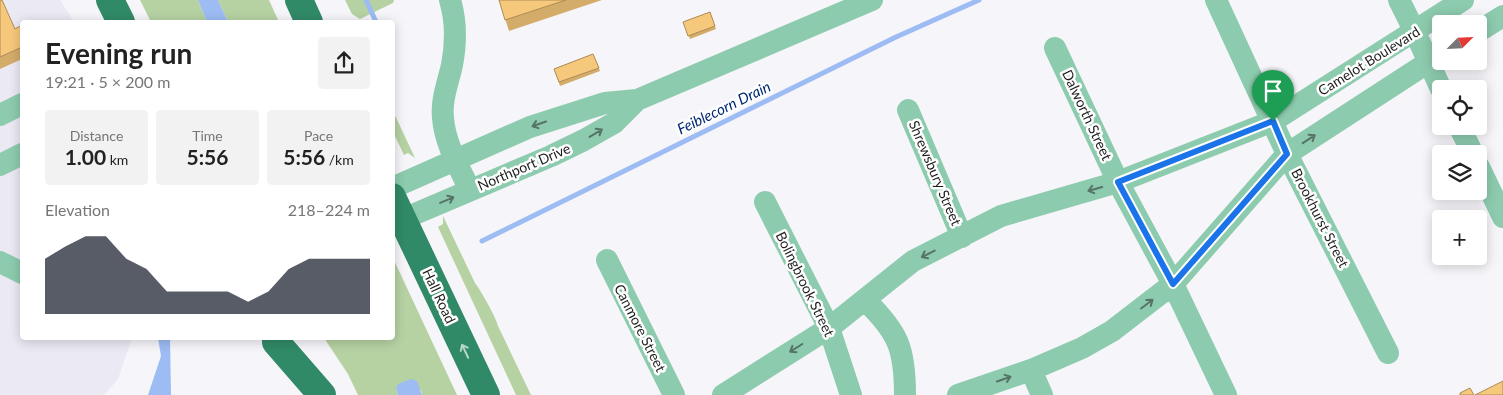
<!DOCTYPE html>
<html lang="en">
<head>
<meta charset="utf-8">
<style>
	:root { --surface:#fff; --page:#f2f2f2; --text:#222; --muted:#767676; --accent:#111827 }
	body { margin:0; font-family:Lato,sans-serif; background:var(--page); color:var(--text); height:100vh; display:flex; flex-direction:column; font-size:19px; white-space:nowrap }
	* { box-sizing:border-box; margin:0 }
	p { font-size:16px; color:var(--muted) }
	.icon { flex:none; width:28px; height:28px; fill:none; stroke:currentColor; stroke-width:2; stroke-linecap:round; stroke-linejoin:round }
	.map { position:relative; flex:1; overflow:hidden }
	.drawer { position:absolute; left:20px; top:20px; width:375px; height:320px; display:flex; flex-direction:column; background:var(--surface); border-radius:5px; box-shadow:0 2px 12px #0003 }
	.drawer>* { flex:none }
	.needle { width:32px; rotate:66deg }
	.fabs { position:absolute; left:1432px; top:15px; display:grid; gap:10px }
	.fabs a { display:grid; place-items:center; width:55px; height:55px; border-radius:5px; background:var(--surface); box-shadow:0 2px 12px #0003; font-size:25px }
	.pin { position:absolute; display:grid; place-items:center; width:42px; height:42px; color:#fff; margin:-51px -21px; border-radius:50% 50% 50% 0; rotate:-45deg; box-shadow:0 0 5px #0007 }
	.pin .icon { rotate:45deg }
	.round { display:grid; place-items:center; flex:none; width:52px; height:52px; border-radius:5px; background:var(--page) }
	.summary { display:flex; align-items:center; justify-content:space-between; height:85px; padding:0 25px }
	h1 { font-size:28px; font-weight:700; line-height:38px }
	.stats { display:grid; grid-template-columns:repeat(3,1fr); gap:8px; height:85px; padding:5px 25px }
	.stats div { display:grid; align-content:center; border-radius:5px; background:var(--page); text-align:center }
	.stats b { font-size:21px; font-weight:700 }
	.stats small { font-size:14px; font-weight:400 }
	.stats p { font-size:14px }
	.chart { height:140px; padding:10px 25px }
	.chart p { display:flex; justify-content:space-between }
	.chart svg { width:100%; height:90px; margin-top:5px; fill:var(--accent); opacity:.7 }
	.map>svg:first-child { display:block }
	.built { fill:#ebe9f4 }
	.green { fill:#b6d2a3 }
	.water { fill:#9cbcf3 }
	.lines { fill:none; stroke-linecap:round; stroke-linejoin:round }
	.stream { stroke:#9cbcf3; stroke-width:5 }
	.minor { stroke:#8dcbae; stroke-width:22 }
	.highway { stroke:#318a67; stroke-width:28 }
	.wall { fill:#d4ac6a }
	.building { fill:#f6c87b; stroke:#ac8c56 }
	.oneway { stroke:#567466 }
	.oneway2 { stroke:#b7d6ca }
	.route-casing { stroke:#fff; stroke-width:10 }
	.route { stroke:#1a73e8; stroke-width:6 }
	.labels { text-anchor:middle; stroke-width:5; stroke-linejoin:round; paint-order:stroke }
	.street-label { font-size:14px; fill:#1e1e1f; stroke:#fff }
	.water-label { font-size:15px; font-style:italic; fill:#002975; stroke:#fff }
</style>
</head>
<body>
<div class="map">
<svg width="1503" height="395" viewBox="0 0 1503 395">
	<rect width="100%" height="100%" fill="#f6f5f9"/>
	<path class="built" d="M0 0H60L74 22H22V338H132L118 379 104 395H0Z"/>
	<path class="green" d="M140 0H198L207 22H151Z
		M218 0H269L279 22H228Z
		M345 0H394L393 3 360 19 352 14Z
		M393 111 415 158 408 153 404 155 393 132Z
		M443 216 475 283C480 289 497 319 498 326L531 395H516L438 227 443 224Z
		M393 258 457 395H422L421 390 396 388 398 395H358L348 374 324 338H392Z"/>
	<path class="water" d="M198 0H218L228 22H207Z
		M158 338H170L171 395H148L161 356Z
		M411 379 417 381 422 395H398L396 388 398 384Z"/>
	<g class="lines">
		<path class="stream" d="M366 0 376 22
			M482 241 896 37 979 0"/>
		<path class="minor" d="M450 0C456 20 456 44 452 65 448 83 441 100 443 118 445 144 459 167 470 190
			M1216 0 1287 154 1388 353
			M1399 0 1415 32 1441 89
			M1479 31 1503 16
			M1055 48 1118 182 1173 284 1226 395
			M908 110 962 237
			M0 115 22 104
			M1459 126 1473 154
			M0 165 22 154
			M1479 167 1503 217
			M392 188 530 127 605 103 637 100 872 0
			M765 202 829 328 851 395
			M403 219 551 156 584 140 614 123 637 100
			M607 260 674 395
			M0 262 22 273
			M865 300C898 332 905 348 905 395
			M1031 370 1042 395
			M723 395 829 328 913 261 1001 216 1118 182 1273 121 1463 0
			M958 395 1031 370 1082 348 1112 331 1173 284 1287 154 1441 54"/>
		<path class="highway" d="M110 0 121 22
			M299 0 309 22
			M392 197 486 395
			M276 342 322 395"/>
	</g>
	<path class="wall" d="M0 0 15 29 22 25V59L0 69Z
		M499 0H602L509 31Z
		M710 12 716 29 690 39 683 22Z
		M593 54 600 71 560 86 554 69Z"/>
	<path class="building" d="M0 0H2L15 29 22 25V47L0 57Z
		M499 0H566L505 20Z
		M710 12 715 26 688 36 683 22Z
		M593 54 599 68 559 82 554 69Z
		M1503 381V395H1475Z
		M1470 388 1474 395H1460V393Z"/>
	<defs><path id="oneway-shaft" d="M-6 0H5M1.5-3L5.5 0L1.5 3" fill="none" stroke-width="1.6" stroke-linecap="round" stroke-linejoin="round" transform="scale(1.25)"/></defs>
	<g class="oneway">
		<use href="#oneway-shaft" transform="translate(539 124) rotate(161)"/>
		<use href="#oneway-shaft" transform="translate(596 133) rotate(-31)"/>
		<use href="#oneway-shaft" transform="translate(1309 139) rotate(-33)"/>
		<use href="#oneway-shaft" transform="translate(1095 189) rotate(164)"/>
		<use href="#oneway-shaft" transform="translate(447 200) rotate(-23)"/>
		<use href="#oneway-shaft" transform="translate(928 254) rotate(153)"/>
		<use href="#oneway-shaft" transform="translate(1147 304) rotate(-37)"/>
		<use href="#oneway-shaft" transform="translate(796 348) rotate(148)"/>
		<use href="#oneway-shaft" transform="translate(1004 379) rotate(-19)"/>
	</g>
	<use class="oneway2" href="#oneway-shaft" transform="translate(465 351) rotate(-115)"/>
	<g class="lines">
		<g class="route-casing">
			<path id="route" d="M1273 121 1287 154 1173 284 1118 182Z"/>
		</g>
		<use href="#route" class="route"/>
	</g>
	<g class="labels">
		<g class="street-label">
			<text transform="translate(1369 61) rotate(-32)" y="5">Camelot Boulevard</text>
			<text transform="translate(1087 115) rotate(65)" y="5">Dalworth Street</text>
			<text transform="translate(524 167) rotate(-23)" y="5">Northport Drive</text>
			<text transform="translate(935 173) rotate(67)" y="5">Shrewsbury Street</text>
			<text transform="translate(1320 218) rotate(63)" y="5">Brookhurst Street</text>
			<text transform="translate(805 284) rotate(64)" y="5">Bolingbrook Street</text>
			<text transform="translate(439 296) rotate(65)" y="5">Hall Road</text>
			<text transform="translate(640 328) rotate(63)" y="5">Canmore Street</text>
		</g>
		<g class="water-label">
			<text transform="translate(724 108) rotate(-26)" y="5">Feiblecorn Drain</text>
		</g>
	</g>
</svg>
<div class="fabs">
<a><svg class="needle" viewBox="-14 -14 28 28"><path d="M0-13l5 13h-10z" fill="#e53935"/><path d="M0 13l5-13h-10z" fill="#767676"/></svg></a>
<a><svg class="icon" aria-label="locate" viewBox="0 0 24 24"><circle cx="12" cy="12" r="6"/><path d="M12 2v4M12 18v4M2 12h4M18 12h4"/></svg></a>
<a><svg class="icon" aria-label="layers" viewBox="0 0 24 24"><path d="M12 4l9 5-9 5-9-5zM3 14l9 5 9-5"/></svg></a>
<a>+</a>
</div>
<div class="pin" style="left:1273px;top:121px;background:#1e9e55"><svg class="icon" aria-label="arrive" viewBox="0 0 24 24"><path d="M6 21V4h12l-3 4 3 4H6"/></svg></div>
<section class="drawer">
<div class="summary"><div><h1>Evening run</h1><p>19:21 · 5 × 200 m</p></div><a class="round"><svg class="icon" aria-label="share" viewBox="0 0 24 24"><path d="M12 15V3M7 8l5-5 5 5M5 13v7h14v-7"/></svg></a></div>
<div class="stats">
<div><p>Distance</p><b>1.00<small> km</small></b></div>
<div><p>Time</p><b>5:56</b></div>
<div><p>Pace</p><b>5:56<small> /km</small></b></div>
</div>
<div class="chart"><p><span>Elevation</span>218–224 m</p>
<svg viewBox="0 0 160 44" preserveAspectRatio="none"><path d="M0 44V17L10 11L20 6L30 6L40 17L50 22L60 33L70 33L80 33L90 33L100 38L110 33L120 22L130 17L140 17L150 17L160 17V44z"/></svg>
</div>
</section>
</div>
</body>
</html>
